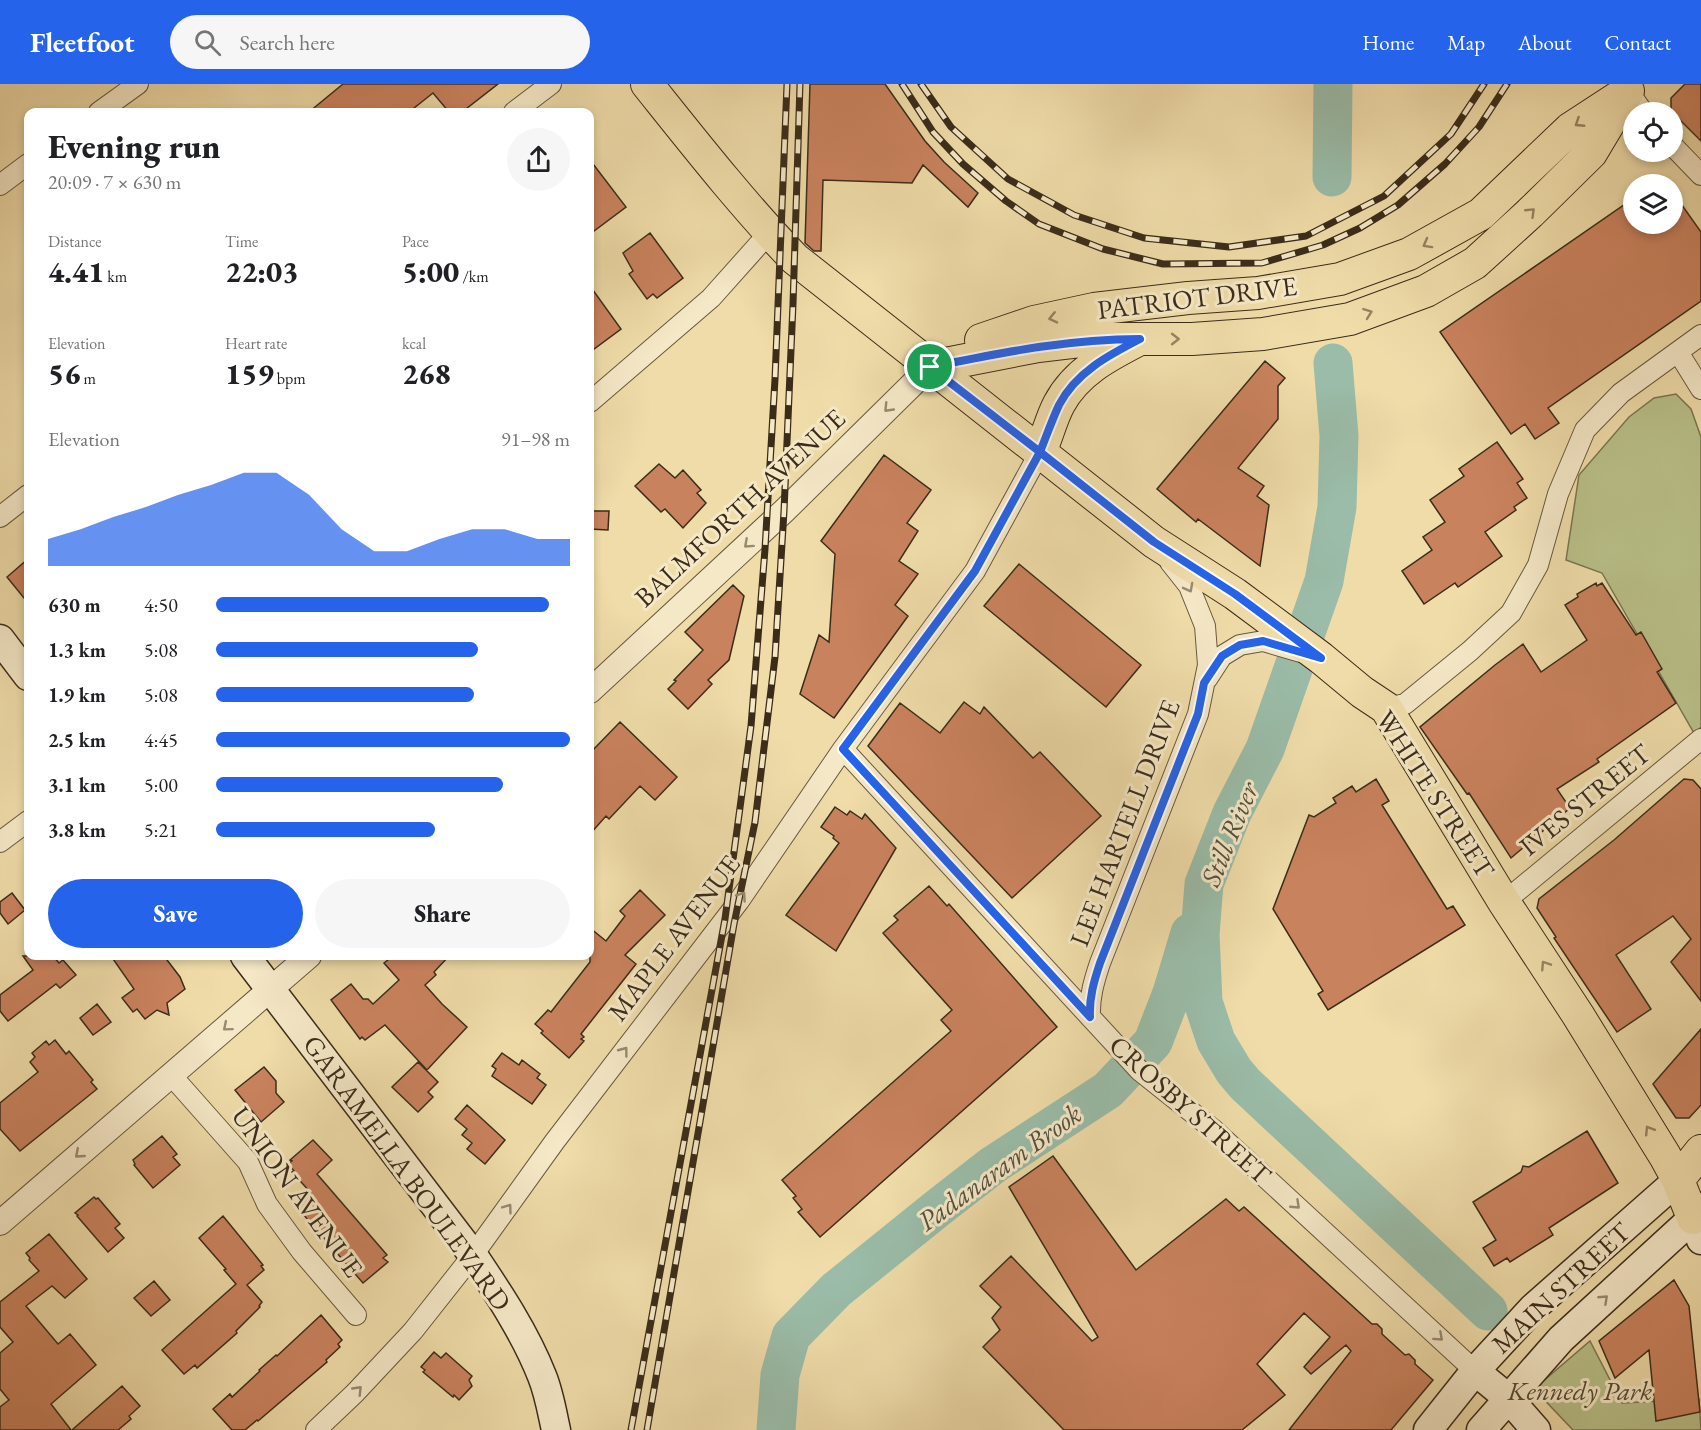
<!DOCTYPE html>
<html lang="en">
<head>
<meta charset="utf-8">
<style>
	:root { --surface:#fff; --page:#f6f6f6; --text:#202124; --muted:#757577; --accent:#2563eb }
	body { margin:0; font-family:"EB Garamond",serif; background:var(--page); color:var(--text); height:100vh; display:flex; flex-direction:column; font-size:22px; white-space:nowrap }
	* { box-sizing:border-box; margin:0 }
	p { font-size:20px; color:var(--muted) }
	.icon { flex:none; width:33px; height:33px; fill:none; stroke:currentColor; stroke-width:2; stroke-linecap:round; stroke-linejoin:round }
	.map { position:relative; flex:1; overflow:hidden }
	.drawer { position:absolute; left:24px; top:24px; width:570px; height:852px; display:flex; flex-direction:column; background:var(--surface); border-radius:12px; box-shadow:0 3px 9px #0003 }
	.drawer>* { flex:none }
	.controls { position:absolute; left:1623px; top:18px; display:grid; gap:12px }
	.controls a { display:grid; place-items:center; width:60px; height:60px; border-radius:50%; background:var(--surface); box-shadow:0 3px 9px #0003; font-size:30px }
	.pin { position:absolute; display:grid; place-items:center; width:51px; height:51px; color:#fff; margin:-26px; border:3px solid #fff; border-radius:50%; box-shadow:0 2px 6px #0007 }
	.round { display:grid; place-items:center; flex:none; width:63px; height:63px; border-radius:32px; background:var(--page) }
	.headline { display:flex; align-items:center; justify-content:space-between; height:102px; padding:0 24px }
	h1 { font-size:33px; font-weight:800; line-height:45px }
	.metrics { display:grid; grid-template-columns:repeat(3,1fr); gap:9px; height:102px; padding:6px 24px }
	.metrics div { display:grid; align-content:center }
	.metrics b { font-size:30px; font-weight:800 }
	.metrics small { font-size:16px; font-weight:400 }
	.metrics p { font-size:16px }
	.chart { height:168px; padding:12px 24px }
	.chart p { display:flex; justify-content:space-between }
	.chart svg { width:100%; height:108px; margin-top:6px; fill:var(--accent); opacity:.7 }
	.button { display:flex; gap:12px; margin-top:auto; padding:12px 24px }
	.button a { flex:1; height:69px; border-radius:36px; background:var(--accent); color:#fff; font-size:24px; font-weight:800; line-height:69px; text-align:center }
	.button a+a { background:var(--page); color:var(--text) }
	ul { padding:0 24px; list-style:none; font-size:20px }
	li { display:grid; grid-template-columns:96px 72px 1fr; align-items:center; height:45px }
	li i { height:15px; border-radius:8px; background:var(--accent) }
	header { display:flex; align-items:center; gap:36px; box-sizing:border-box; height:84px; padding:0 30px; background:var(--accent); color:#fff }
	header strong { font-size:28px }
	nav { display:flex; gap:33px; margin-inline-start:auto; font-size:21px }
	.search { width:420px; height:54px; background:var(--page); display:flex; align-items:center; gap:15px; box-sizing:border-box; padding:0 21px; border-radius:33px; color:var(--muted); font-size:22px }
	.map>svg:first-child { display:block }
	.green { fill:#b9c089; stroke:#7a7652; stroke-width:1.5 }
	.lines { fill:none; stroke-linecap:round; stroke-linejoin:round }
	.river { stroke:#9abca8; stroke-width:39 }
	.building { fill:#c9825e; stroke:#3b2c1a; stroke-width:1.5 }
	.minor-casing { stroke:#68583e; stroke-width:22 }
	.tertiary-casing { stroke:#68583e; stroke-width:26 }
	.secondary-casing { stroke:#3b2c1a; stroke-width:31 }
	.primary-casing { stroke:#3b2c1a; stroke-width:34 }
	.minor { stroke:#f5e8c7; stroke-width:20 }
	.tertiary { stroke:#f5e8c7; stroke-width:24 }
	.secondary { stroke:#f5e8c7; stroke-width:28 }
	.primary { stroke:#efdca9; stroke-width:32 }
	.rail-casing { stroke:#3b2c1a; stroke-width:7 }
	.rail { stroke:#f5e8c7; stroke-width:4.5; stroke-dasharray:14; stroke-linecap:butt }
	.oneway { stroke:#958462 }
	.oneway2 { stroke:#988a70 }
	.route-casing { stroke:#fff; stroke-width:12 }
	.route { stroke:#2563eb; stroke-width:8 }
	.labels { text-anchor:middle; stroke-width:6; stroke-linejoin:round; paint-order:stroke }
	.street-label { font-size:27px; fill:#3b2c1a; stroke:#f5e8c7 }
	.park-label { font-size:27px; font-style:italic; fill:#544a30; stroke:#f5e8c7 }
	.water-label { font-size:28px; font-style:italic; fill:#53503e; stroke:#f5e8c7 }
</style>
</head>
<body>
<header>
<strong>Fleetfoot</strong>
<div class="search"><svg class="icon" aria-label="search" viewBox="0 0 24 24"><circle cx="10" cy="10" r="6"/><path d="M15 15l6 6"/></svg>Search here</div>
<nav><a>Home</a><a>Map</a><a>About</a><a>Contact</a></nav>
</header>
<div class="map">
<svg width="1701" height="1346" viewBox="0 0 1701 1346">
	<rect width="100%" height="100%" fill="#efdca9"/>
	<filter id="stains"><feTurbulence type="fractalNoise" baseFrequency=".00333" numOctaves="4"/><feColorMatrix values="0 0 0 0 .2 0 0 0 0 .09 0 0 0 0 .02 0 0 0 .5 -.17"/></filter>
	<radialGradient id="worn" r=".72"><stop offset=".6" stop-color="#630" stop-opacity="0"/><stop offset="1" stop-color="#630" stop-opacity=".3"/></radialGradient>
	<path class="green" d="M1676 310 1691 325 1701 353V643L1694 649 1602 489 1566 476 1579 391 1629 333 1654 314Z
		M1590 1257 1622 1319 1699 1315 1701 1346H1573L1534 1305Z"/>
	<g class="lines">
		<path class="river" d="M1332 93 1333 0
			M1333 279 1339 352 1337 423 1324 497 1265 665 1232 729 1204 800 1200 850 1203 918 1216 957 1234 987 1245 1000 1488 1227
			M776 1346 780 1291 791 1252 836 1206 939 1123 993 1081 1108 1006 1153 958 1172 909 1190 849"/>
	</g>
	<path class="building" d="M343 0H498L462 28H449L433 9 409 28H309Z
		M810 0H885L925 57 944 78 978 109 968 123 923 81 912 99 823 96 821 167H814L805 159Z
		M1685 0H1701V57L1671 27V14Z
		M590 76 626 123 590 150Z
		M1672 107 1701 148V217L1548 324 1559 339 1535 355 1525 340 1511 350 1440 248 1634 114V140H1672Z
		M650 149 683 194 657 214 653 210 647 215 629 190 633 187 623 169Z
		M590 202 621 245 590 268Z
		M1265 277 1285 294 1278 302V335L1238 384 1264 402 1257 412 1269 421 1260 482 1198 435 1196 438 1157 405Z
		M1497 358 1523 395 1517 399 1527 414 1514 423 1516 426 1485 448 1502 472 1458 503 1455 499 1424 520 1402 487 1432 466 1423 453 1445 438 1430 416 1464 392 1459 385Z
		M884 371 931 406 907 439 918 447 899 477 918 490 895 521 908 532 834 634 800 610 819 551 829 558 835 470 821 457Z
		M659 380 675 394 683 386 701 406 697 409 706 419 683 444 665 425 661 428 635 402Z
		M590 427H609L608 446 590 445Z
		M28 475V519L7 493Z
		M1019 480 1141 581 1106 623 984 522Z
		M1596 499 1597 502 1602 499 1636 551 1641 548 1662 585 1657 588 1676 619 1597 675 1599 678 1557 705 1570 724 1511 774 1469 709 1467 710 1420 643 1495 581 1523 560 1541 588 1587 556 1565 521 1578 513 1577 510Z
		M733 501 744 512 729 576 708 596 712 600 688 625 668 605 676 597 674 596 703 566 685 548Z
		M964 618 980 630 984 623 1033 674 1040 668 1101 732 1012 814 868 662 900 619 940 649Z
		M620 638 677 693 655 716 640 702 609 735 606 732 590 750V669Z
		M1376 695 1389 717 1382 721 1447 825 1453 822 1465 841 1328 926 1318 910 1323 907 1273 825 1309 731 1314 733 1336 719 1333 714 1352 702 1356 708Z
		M1684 695 1693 696 1701 705V917L1671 878 1691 855 1673 832 1616 871 1651 925 1617 948 1554 854 1556 853 1537 824 1539 815 1614 756Z
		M835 723 847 731 850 727 862 735 865 730 896 764 836 867 786 831 839 759 833 754 834 752 821 743Z
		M929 802 947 822 949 820 1057 943 820 1153 798 1128 802 1125 793 1114 796 1112 782 1096 951 947 941 936 952 926 883 849 898 836 894 832Z
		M640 806 665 831 625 871 636 880 581 950 584 953 581 955 584 957 569 974 541 949 543 947 535 940 548 926 551 928 590 878V844L606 857 625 832 620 827Z
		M12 809 25 826 8 840 0 829V818Z
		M23 872H53L59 879 63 876 76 891 60 904 56 900 8 937 0 927V911L33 886Z
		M111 872H164L180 893 185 905 167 919 169 931 157 926 145 935 137 925 133 928 122 914 134 905Z
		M393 872H449L434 888 436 891 425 901 442 920 467 943 427 986 385 941 365 956 362 953 360 955 331 916 351 900 363 915H368L373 920 399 896 384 879Z
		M97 920 111 938 93 951 80 934Z
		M1701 945V1021L1689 1034H1676L1653 1000Z
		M55 956 66 970 69 967 93 996 91 998 97 1005 20 1067 0 1045V1019L38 988 30 978 35 973 32 969 46 957 49 961Z
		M502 969 519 981 522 976 540 990 537 994 546 1001 532 1020 492 992 496 985 492 982Z
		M418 978 438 998 428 1008 433 1013 418 1028 392 1003Z
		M264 983 276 997V1009L284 1018 261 1038 235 1006Z
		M467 1021 505 1056 485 1080 467 1065 472 1059 462 1051 467 1045 455 1035Z
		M1587 1047 1618 1099 1549 1144 1553 1151 1510 1178 1507 1174 1494 1182 1483 1164 1496 1156 1473 1118 1521 1088 1523 1082 1529 1083Z
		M162 1052 177 1070 173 1073 180 1081 153 1104 134 1081 135 1080 133 1076Z
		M313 1056 332 1076 317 1090 387 1171 383 1174 388 1178 363 1199 296 1122 311 1109 292 1088 294 1087 288 1080 292 1077 290 1076Z
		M1053 1072 1136 1186 1226 1115 1239 1127 1244 1123 1372 1240H1377L1382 1245V1250L1405 1271 1409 1270 1415 1276V1280L1433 1296 1391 1346H1289L1351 1267 1346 1261 1311 1290 1304 1283 1330 1253 1304 1229 1257 1280 1285 1311 1242 1346H1064L983 1263 1000 1246 992 1234 1001 1223 980 1202 1011 1172 1092 1257 1098 1253 1009 1103Z
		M94 1113 96 1115 98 1114 120 1140 115 1144 124 1154 108 1168 77 1132 78 1131 75 1129Z
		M223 1132 263 1181 261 1182 264 1186 247 1201 262 1218 259 1222 260 1223 236 1247 237 1249 197 1284 195 1281 184 1290 162 1266 236 1200 224 1186 226 1185 199 1154Z
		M49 1150 87 1195 65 1214 52 1202 26 1222 58 1260 70 1250 96 1281 51 1320 71 1346H0V1323L9 1316 0 1305V1269L13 1258 0 1243V1218L39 1187 29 1176 30 1174 26 1169Z
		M1674 1196 1689 1222 1700 1328 1656 1337 1649 1266 1615 1294 1599 1257Z
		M154 1197 170 1216 151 1232 134 1214Z
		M321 1231 342 1256 338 1260 340 1263 326 1276 327 1278 258 1337 257 1336 245 1346H232L213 1325 230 1310 232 1313 260 1287 259 1286 276 1271 277 1272Z
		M434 1268 441 1274 446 1269 472 1292 469 1296 472 1302 459 1316 454 1311 453 1313 423 1288 425 1286 421 1283Z
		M122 1302 140 1322 129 1332 131 1335 118 1346H72Z"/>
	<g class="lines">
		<g class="minor-casing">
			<path id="minor" d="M1620 1 1628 7 1643 28
				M99 28 138 0
				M514 28 551 0
				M1672 61 1701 91
				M0 101 28 80
				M1678 268 1701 305
				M590 318 711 214 769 149
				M0 433 28 411
				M1207 595 1222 572 1240 561 1263 557 1304 569
				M1386 624 1405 620 1470 567 1511 529 1538 481 1558 410 1585 346 1621 309 1701 251
				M843 665 1140 987 1214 1046 1475 1287
				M0 758 28 737
				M1504 818 1701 655
				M1090 933C1089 914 1094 897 1100 879L1198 630 1208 581 1205 542 1189 502 1170 478
				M171 991 248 1078 267 1120 302 1168 356 1231
				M316 1346 355 1309 413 1247 473 1171 555 1057 739 817 843 665 975 487 1040 368"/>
		</g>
		<g class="tertiary-casing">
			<path id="tertiary" d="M590 607 784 427 930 283
				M0 1139 309 872"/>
		</g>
		<g class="secondary-casing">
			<path id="secondary" d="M0 555 28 592
				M245 872 473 1171C499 1210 525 1249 542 1292 549 1309 552 1328 556 1346
				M1475 1287 1508 1314 1536 1346
				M1428 1346 1475 1287 1533 1224 1678 1096
				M1481 1346 1561 1255 1693 1134 1701 1156"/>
		</g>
		<g class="primary-casing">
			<path id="primary" d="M647 0C695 60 742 120 795 175L1154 458 1235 510 1321 574 1362 608 1386 624 1504 818 1578 931 1665 1072 1678 1096 1693 1134 1701 1125
				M981 256 1034 238 1094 225 1188 214 1258 209 1340 195 1409 170 1481 130 1570 45 1619 13
				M930 283 1038 262 1097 255H1192L1263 250 1350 235 1426 207 1475 179 1530 129 1591 69 1628 7
				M1040 368C1047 353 1051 335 1059 320 1076 288 1107 272 1138 256
				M1678 1096 1701 1067"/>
		</g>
		<use href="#minor" class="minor"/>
		<use href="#tertiary" class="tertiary"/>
		<use href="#secondary" class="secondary"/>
		<use href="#primary" class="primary"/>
		<g class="rail-casing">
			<path id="rail" d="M902 0 933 48 963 80 1006 117 1039 140 1103 165 1163 180 1262 179 1323 161 1360 144 1398 121 1445 80 1479 43 1507 0
				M921 0 951 43 1008 95 1074 131 1144 154 1229 163 1306 152 1384 112 1451 50 1484 0
				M631 1346 725 835 751 642 765 465 775 295 787 0
				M647 1346 734 840 755 738 775 573 784 427 793 220 800 0"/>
		</g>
		<use href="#rail" class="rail"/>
	</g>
	<defs><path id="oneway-chevron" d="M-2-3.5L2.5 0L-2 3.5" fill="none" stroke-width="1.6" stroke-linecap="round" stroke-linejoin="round" transform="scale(1.5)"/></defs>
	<g class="oneway">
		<use href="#oneway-chevron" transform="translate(1579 39) rotate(147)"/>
		<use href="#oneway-chevron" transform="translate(1531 128) rotate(-44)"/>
		<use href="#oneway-chevron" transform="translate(1427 160) rotate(151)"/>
		<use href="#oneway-chevron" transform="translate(1368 229) rotate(-20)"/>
		<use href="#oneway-chevron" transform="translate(1053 234) rotate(167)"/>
		<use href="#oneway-chevron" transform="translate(1175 255)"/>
		<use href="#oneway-chevron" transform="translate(1545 881) rotate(-123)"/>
		<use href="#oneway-chevron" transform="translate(1649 1046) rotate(-122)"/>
	</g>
	<g class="oneway2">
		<use href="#oneway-chevron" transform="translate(888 324) rotate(134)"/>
		<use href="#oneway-chevron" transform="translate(748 460) rotate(138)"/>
		<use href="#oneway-chevron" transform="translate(1189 504) rotate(62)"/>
		<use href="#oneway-chevron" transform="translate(742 812) rotate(-55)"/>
		<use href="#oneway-chevron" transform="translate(227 943) rotate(140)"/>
		<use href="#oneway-chevron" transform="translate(624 967) rotate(-53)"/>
		<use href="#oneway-chevron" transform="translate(79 1070) rotate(139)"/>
		<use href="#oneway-chevron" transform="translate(1296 1121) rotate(43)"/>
		<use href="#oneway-chevron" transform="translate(508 1124) rotate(-54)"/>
		<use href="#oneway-chevron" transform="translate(1604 1215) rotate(-43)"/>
		<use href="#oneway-chevron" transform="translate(1439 1253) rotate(42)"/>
		<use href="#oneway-chevron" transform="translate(358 1306) rotate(-46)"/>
	</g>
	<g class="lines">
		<g class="route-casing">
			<path id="route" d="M930 283 1040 368 975 487 843 665 1090 933C1089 914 1094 897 1100 879L1198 630 1204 599 1222 572 1240 561 1263 557 1321 574 1235 510 1154 458 1040 368C1046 353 1052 336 1059 321 1076 288 1109 271 1140 255 1067 255 1001 269 930 283"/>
		</g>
		<use href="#route" class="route"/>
	</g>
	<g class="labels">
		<g class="street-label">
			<text transform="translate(1197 214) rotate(-7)" y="9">PATRIOT DRIVE</text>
			<text transform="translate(740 424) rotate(-43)" y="9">BALMFORTH AVENUE</text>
			<text transform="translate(1435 710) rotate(57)" y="9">WHITE STREET</text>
			<text transform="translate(1585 716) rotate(-39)" y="9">IVES STREET</text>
			<text transform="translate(1125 739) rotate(-69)" y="9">LEE HARTELL DRIVE</text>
			<text transform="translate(674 854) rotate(-53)" y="9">MAPLE AVENUE</text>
			<text transform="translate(1190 1026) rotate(42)" y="9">CROSBY STREET</text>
			<text transform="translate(407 1089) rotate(54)" y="9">GARAMELLA BOULEVARD</text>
			<text transform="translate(297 1108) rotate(54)" y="9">UNION AVENUE</text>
			<text transform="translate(1561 1204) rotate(-43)" y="9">MAIN STREET</text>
		</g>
		<g class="park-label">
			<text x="1580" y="1316">Kennedy Park</text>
		</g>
		<g class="water-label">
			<text transform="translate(1229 750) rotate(-68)" y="10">Still River</text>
			<text transform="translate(999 1083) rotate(-36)" y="10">Padanaram Brook</text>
		</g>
	</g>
	<rect width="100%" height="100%" filter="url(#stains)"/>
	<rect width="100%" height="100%" fill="url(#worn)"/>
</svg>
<div class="controls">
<a><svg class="icon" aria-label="locate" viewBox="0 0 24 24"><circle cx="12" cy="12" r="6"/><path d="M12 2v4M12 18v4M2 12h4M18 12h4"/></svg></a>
<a><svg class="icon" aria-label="layers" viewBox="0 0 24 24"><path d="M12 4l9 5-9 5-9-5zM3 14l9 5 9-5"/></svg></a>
</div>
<div class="pin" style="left:930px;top:283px;background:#1e9e55"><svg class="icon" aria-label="arrive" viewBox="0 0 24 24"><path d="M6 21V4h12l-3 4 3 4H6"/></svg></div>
<section class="drawer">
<div class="headline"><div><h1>Evening run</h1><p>20:09 · 7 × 630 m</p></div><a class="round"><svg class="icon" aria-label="share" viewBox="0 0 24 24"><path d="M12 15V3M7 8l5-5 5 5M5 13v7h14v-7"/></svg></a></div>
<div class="metrics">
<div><p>Distance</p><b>4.41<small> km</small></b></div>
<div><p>Time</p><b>22:03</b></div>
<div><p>Pace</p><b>5:00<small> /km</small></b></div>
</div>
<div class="metrics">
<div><p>Elevation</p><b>56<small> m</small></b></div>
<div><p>Heart rate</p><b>159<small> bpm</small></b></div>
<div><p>kcal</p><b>268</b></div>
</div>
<div class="chart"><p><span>Elevation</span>91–98 m</p>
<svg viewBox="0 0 160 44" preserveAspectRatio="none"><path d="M0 44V33L10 29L20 24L30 20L40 15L50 11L60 6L70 6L80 15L90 29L100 38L110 38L120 33L130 29L140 29L150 33L160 33V44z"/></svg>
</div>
<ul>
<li><b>630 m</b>4:50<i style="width:94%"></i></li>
<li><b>1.3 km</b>5:08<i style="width:74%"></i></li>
<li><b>1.9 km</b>5:08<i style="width:73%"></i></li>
<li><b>2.5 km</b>4:45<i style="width:100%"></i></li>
<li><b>3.1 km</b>5:00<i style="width:81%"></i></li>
<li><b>3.8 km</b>5:21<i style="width:62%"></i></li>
</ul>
<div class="button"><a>Save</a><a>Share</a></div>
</section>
</div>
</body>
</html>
